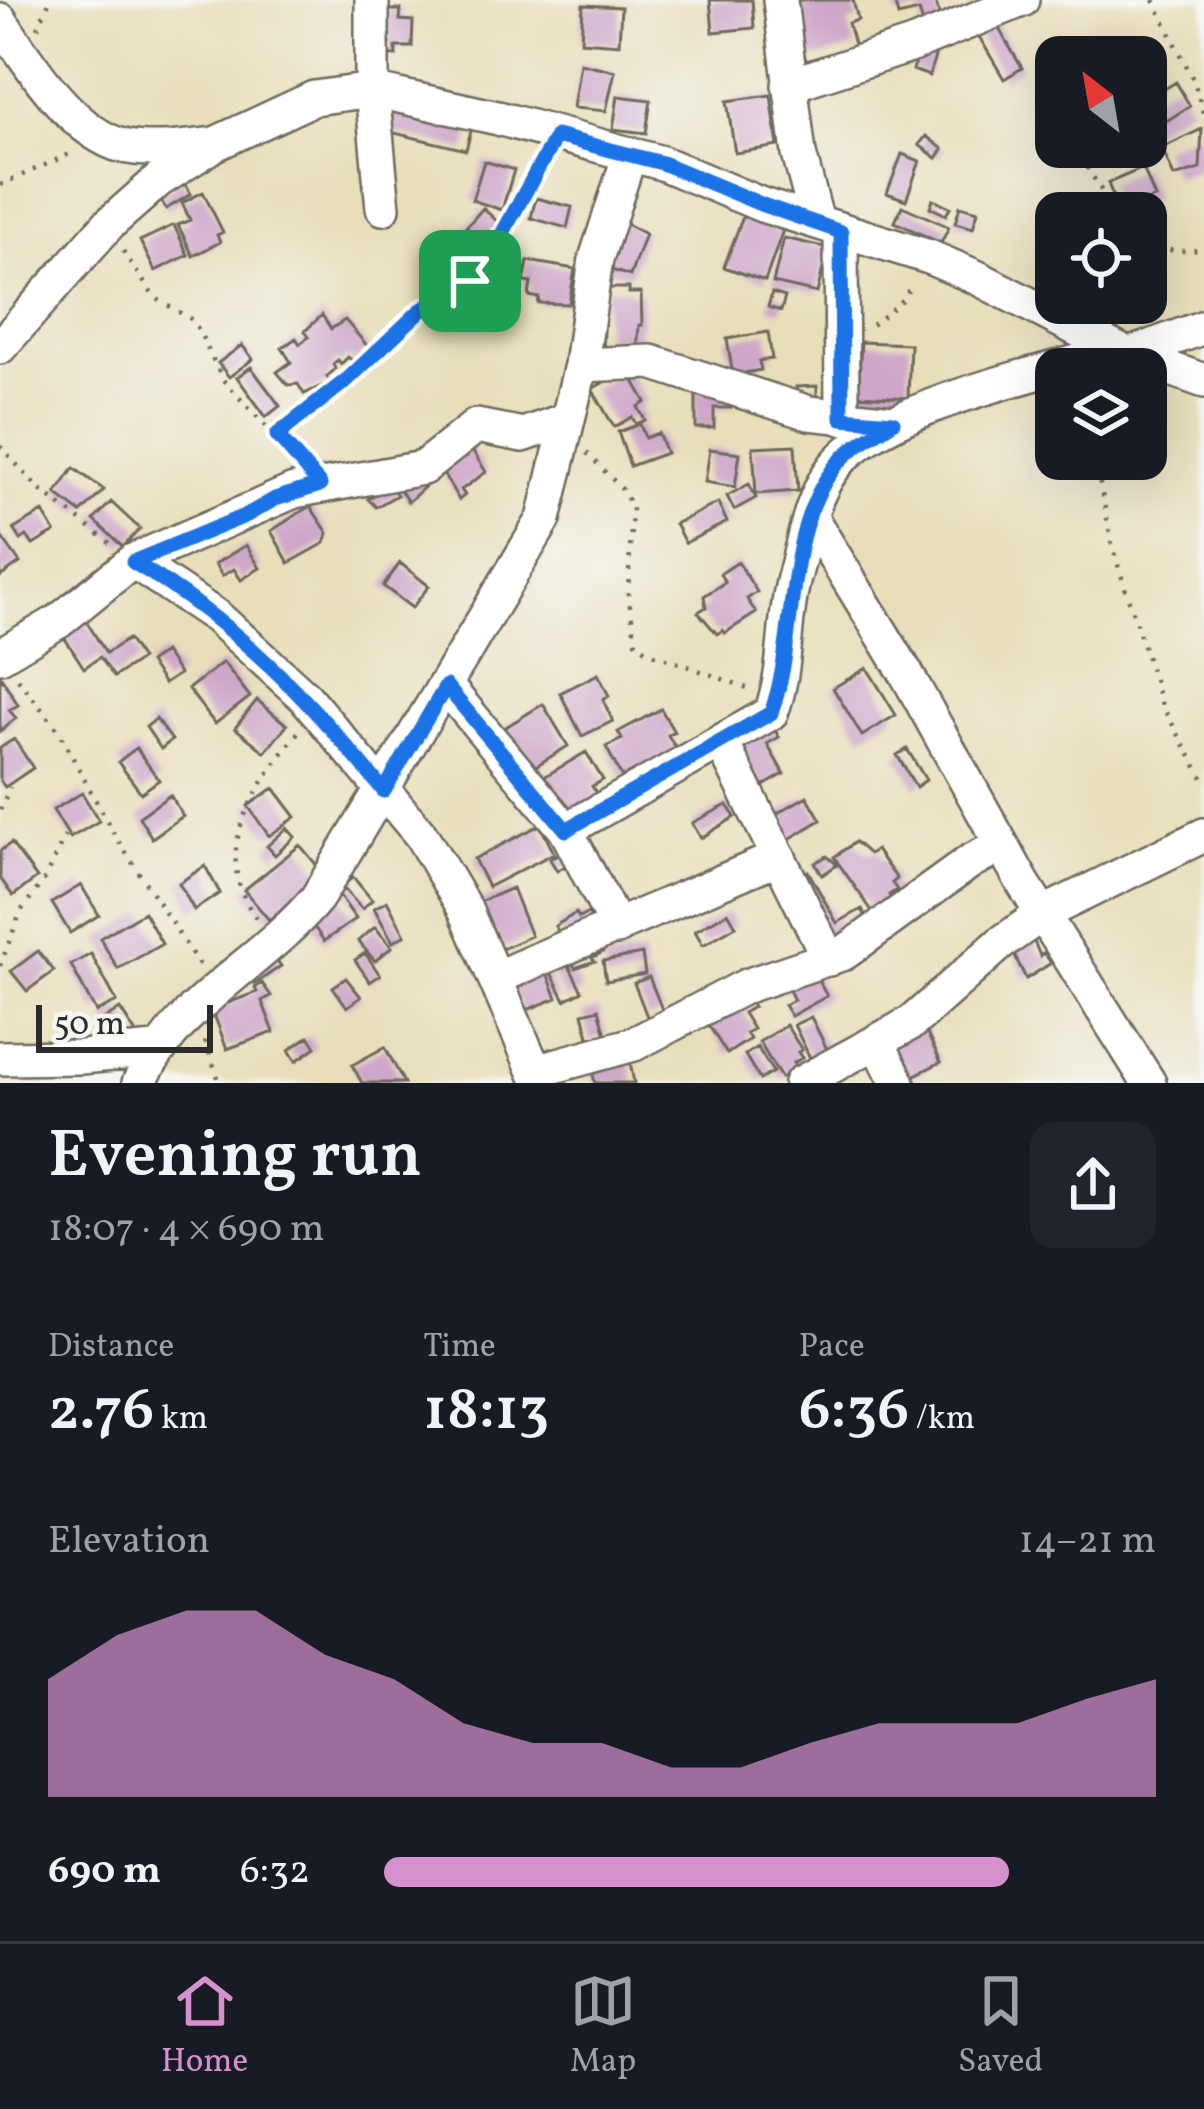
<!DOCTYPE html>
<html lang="en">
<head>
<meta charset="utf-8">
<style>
	:root { --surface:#171b24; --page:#20242c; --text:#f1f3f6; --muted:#9ea1a6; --line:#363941; --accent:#d690ce }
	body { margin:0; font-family:Vollkorn,serif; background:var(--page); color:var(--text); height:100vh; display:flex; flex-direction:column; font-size:45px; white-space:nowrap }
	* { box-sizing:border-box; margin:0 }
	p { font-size:39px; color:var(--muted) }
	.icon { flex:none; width:66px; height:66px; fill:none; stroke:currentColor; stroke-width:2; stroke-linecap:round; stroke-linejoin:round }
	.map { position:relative; height:1083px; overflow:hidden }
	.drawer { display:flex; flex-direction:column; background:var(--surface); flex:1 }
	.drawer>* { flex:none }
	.needle { width:78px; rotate:329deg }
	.tools { position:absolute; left:1035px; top:36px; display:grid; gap:24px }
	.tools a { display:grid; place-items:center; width:132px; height:132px; border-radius:24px; background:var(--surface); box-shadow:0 12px 48px #0002; font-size:60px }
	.scale { position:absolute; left:36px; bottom:30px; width:177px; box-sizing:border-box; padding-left:12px; border:6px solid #2b2b2b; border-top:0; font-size:33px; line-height:42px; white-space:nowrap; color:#2b2b2b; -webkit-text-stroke:9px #f6f6f2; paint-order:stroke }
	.pin { position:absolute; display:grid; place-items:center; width:102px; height:102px; color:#fff; margin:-51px; border-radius:24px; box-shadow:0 6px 18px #0006 }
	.round { display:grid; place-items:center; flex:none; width:126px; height:126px; border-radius:24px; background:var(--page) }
	.headline { display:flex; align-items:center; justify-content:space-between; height:204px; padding:0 48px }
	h1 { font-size:66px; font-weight:600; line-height:90px }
	.figures { display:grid; grid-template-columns:repeat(3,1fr); gap:18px; height:204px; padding:12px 48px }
	.figures div { display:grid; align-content:center }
	.figures b { font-size:60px; font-weight:600 }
	.figures small { font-size:33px; font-weight:400 }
	.figures p { font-size:33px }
	.chart { height:336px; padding:24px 48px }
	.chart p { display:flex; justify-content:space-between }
	.chart svg { width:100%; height:216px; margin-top:12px; fill:var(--accent); opacity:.7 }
	ul { padding:0 48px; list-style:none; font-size:39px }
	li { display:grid; grid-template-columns:192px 144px 1fr; align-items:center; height:90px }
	li i { height:30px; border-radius:15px; background:var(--accent) }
	.dock { display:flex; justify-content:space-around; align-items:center; height:168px; border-top:3px solid var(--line); background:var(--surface); font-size:33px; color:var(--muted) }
	.dock a { display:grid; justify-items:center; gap:6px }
	.dock .on { color:var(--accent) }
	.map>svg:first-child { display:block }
	.building { fill:#cea6c9 }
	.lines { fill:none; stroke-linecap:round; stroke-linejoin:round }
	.minor-casing { stroke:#6d6a5d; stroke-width:38 }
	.path { stroke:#6d6a5d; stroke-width:4.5; stroke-dasharray:3 9; stroke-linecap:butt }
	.minor { stroke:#fff; stroke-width:33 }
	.route-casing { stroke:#fff; stroke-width:24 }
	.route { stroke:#1a73e8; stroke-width:15 }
</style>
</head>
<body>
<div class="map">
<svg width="1204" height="1083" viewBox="0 0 1204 1083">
	<rect width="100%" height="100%" fill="#f6f6f2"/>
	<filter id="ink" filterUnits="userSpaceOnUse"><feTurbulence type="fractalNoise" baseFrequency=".00833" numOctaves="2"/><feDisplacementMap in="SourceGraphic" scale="24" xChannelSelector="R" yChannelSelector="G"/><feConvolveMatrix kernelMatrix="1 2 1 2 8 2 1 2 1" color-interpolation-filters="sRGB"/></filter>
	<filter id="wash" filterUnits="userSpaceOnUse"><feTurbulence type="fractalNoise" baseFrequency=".004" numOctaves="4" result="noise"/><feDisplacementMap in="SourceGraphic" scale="48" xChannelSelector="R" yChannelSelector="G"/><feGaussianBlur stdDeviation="2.7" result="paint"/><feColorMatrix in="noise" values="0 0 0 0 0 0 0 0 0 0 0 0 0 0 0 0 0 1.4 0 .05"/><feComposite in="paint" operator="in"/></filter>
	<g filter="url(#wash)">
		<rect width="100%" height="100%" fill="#e8deba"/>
		<g id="blocks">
			<path class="building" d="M710 0H752L754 28 713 32Z
				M790 0H853L858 20 848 23 855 48 806 61Z
				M894 0H935L943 28 926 33 919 11 898 16Z
				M583 5 621 7 619 44 581 41Z
				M378 10H401L400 20 413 21 412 47H396V56L376 55Z
				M992 17 1022 68 1004 79 974 28Z
				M922 42 938 47 929 76 913 70Z
				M580 63 615 71 606 111 573 108Z
				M1176 82 1190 106 1152 130 1146 120V100Z
				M771 95 778 146 735 153 727 101Z
				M618 96 651 100 646 133 613 129Z
				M393 103 473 123 466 150 386 131Z
				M1202 129 1200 169 1174 177 1162 148Z
				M926 136 943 149 937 158 919 145Z
				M902 154 920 161 906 200 887 193Z
				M484 161 514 170 502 210 472 200Z
				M1143 168 1155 198 1119 212 1108 183Z
				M182 179 191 194 166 209 159 197Z
				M203 192 223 232 217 235 220 242 193 256 178 225 190 220 182 203Z
				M536 198 572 207 567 228 531 218Z
				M933 199 950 207 946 215 930 207Z
				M902 206 949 227 941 243 895 222Z
				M960 206 978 211 973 228 955 223Z
				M483 208 502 226 484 253 461 233Z
				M743 216 783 230 765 281 724 267Z
				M614 218 645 234 630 276 605 268Z
				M174 225 188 255 155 271 140 241Z
				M784 238 828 248 817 293 773 283Z
				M528 261 575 269 569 304 538 303 539 298 529 296 531 283 524 282Z
				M606 288H629V293H641L642 325H639L637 353 603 352Z
				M772 293 785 297 781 311 768 307Z
				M1112 303H1132L1140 312 1129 322Z
				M322 315 331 329 345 320 370 349 354 362 348 357 341 364 338 360 333 364 335 369 327 377 330 382 304 394 298 384 288 385 277 372 291 362 282 348 296 338 300 344 309 337 305 331Z
				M768 332 772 359 759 361 761 370 733 375 727 339Z
				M861 342 910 344 908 398 858 395Z
				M242 345 253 359 229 377 218 363Z
				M251 367 280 406 266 417 237 377Z
				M627 369 646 402 638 407 645 420 636 424 632 417 614 427 592 389Z
				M817 386V401L797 400 796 387Z
				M696 390H731V408H714V428H696Z
				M640 424 645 438 658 433 666 453 630 466 618 432Z
				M469 445 486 472 461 490 465 495 459 500 439 467Z
				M795 445 798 491 756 494 753 447Z
				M710 449 740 453 735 487 705 482Z
				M74 468 104 490 81 513 56 494Z
				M430 482 408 502 399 488Z
				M749 484 756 498 734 510 727 496Z
				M390 485 397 495 376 507 368 499Z
				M111 502 140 529 123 547 94 520Z
				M718 503 727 522 685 543 675 524Z
				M310 506 328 533 325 543 289 563 271 531Z
				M43 512 55 532 33 545 27 536 21 540 14 529Z
				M0 535 20 563 0 577Z
				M246 545 260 568 241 580 234 569 222 576 215 564Z
				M738 562 757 592 747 599 756 613 725 633 723 630 717 634 698 612 706 607 704 596 725 582 720 574Z
				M400 563 429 586 412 608 383 586Z
				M85 619 106 653 128 639 141 659 114 677 100 657 84 668 62 634Z
				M164 652 179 674 164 684 149 663Z
				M223 662 250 697 215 724 188 689Z
				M867 668 896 715 862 736 833 688Z
				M598 674 609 696 603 700 613 721 582 736 560 693Z
				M0 675 18 705 9 710 16 718 0 731Z
				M257 700 287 725 265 752 235 728Z
				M543 704 568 746 526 772 501 730Z
				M661 709 674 732 668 735 677 750 623 779 606 747 622 739 618 732Z
				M156 719 172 740 161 749 146 727Z
				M769 720 779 737 767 744 784 774 755 791 727 745Z
				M14 739 33 768 5 787 0 781V748Z
				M136 748 159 780 141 793 118 762Z
				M907 749 926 780 916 787 897 755Z
				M586 752 603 780 592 786 600 800 570 818 539 780Z
				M274 788 296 817 269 836 248 806Z
				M82 793 99 821 70 838 53 810Z
				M170 795 183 816 152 838 139 817Z
				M807 796 821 820 786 841 771 817Z
				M727 805 735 817 701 838 692 823Z
				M540 825 554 853 488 887 474 859Z
				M287 828 295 837 275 855 267 846Z
				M855 842 869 854 876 850 897 879 892 883 897 890 889 895 895 905 877 918 834 857Z
				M11 843 37 878 13 896 0 878V851Z
				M300 845 324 874 269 920 244 890Z
				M565 850 572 862 557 871 550 859Z
				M827 856 837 865 822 875 815 863Z
				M205 866 220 893 194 910 179 883Z
				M808 871 837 923 862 909 872 927 832 949 793 880Z
				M353 877 372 900 362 909 342 887Z
				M81 885 99 915 70 933 52 903Z
				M512 888 531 936 499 950 479 902Z
				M338 894 356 919 324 941 307 917Z
				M387 901 405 935 393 942 374 908Z
				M144 912 162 944 118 969 100 938Z
				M728 912 736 926 703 945 695 931Z
				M576 913 579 918 588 913 593 922 563 940 555 926Z
				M375 927 392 947 375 961 358 941Z
				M1029 929 1040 956 1044 953 1051 963 1026 979 1012 950Z
				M596 941 603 952 592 958 595 961 575 968 569 956Z
				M38 951 54 971 27 991 11 971Z
				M365 953 380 975 370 982 355 960Z
				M91 954 117 1002 96 1012 71 965Z
				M642 954 645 974 606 981 603 961Z
				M272 955 281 966 255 984 247 974Z
				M564 956 582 991 565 1000 547 965Z
				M543 963 557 998 522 1012 508 978Z
				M811 968 827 996 791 1016 784 1005 794 1000 785 982Z
				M649 977 663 1012 648 1019 634 983Z
				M346 978 361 997 347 1007 333 987Z
				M262 983 271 996 262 1001 274 1032 227 1049 212 1009 257 992 255 988Z
				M744 993 753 1007 743 1013 753 1029 746 1033 750 1039 727 1054 704 1018Z
				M120 1009 140 1040 125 1050 105 1019Z
				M599 1009 606 1035 590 1040 583 1013Z
				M811 1017 828 1051 811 1060 794 1025Z
				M922 1024 941 1062 903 1081 884 1043Z
				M786 1025 802 1050 798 1052 802 1058 793 1063 797 1068 781 1078 759 1042Z
				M309 1036 316 1047 296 1061 289 1050Z
				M385 1047 404 1083H362L352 1065Z
				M757 1047 773 1072 760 1080 745 1055Z
				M629 1057 634 1083H595L591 1065Z"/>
		</g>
	</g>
	<g filter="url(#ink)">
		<use href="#blocks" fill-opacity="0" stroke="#6d6a5d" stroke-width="3"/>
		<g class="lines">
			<g class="minor-casing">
				<path id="minor" d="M372 0V90L383 208
					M780 0 799 154 817 222
					M0 20C27 61 72 133 123 146 150 152 180 148 207 145
					M789 85 912 45 1022 0
					M841 232 842 418
					M0 347 108 225 159 180 215 144 314 98 372 90 498 118 662 163 762 205 929 257 978 278 1118 350 1204 381
					M1131 354 1204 327
					M581 365 651 362 809 413 893 422
					M811 518 906 673 1023 883 1149 1083
					M133 561 217 617 305 697 421 835 465 909 540 1083
					M0 656 59 621 133 561 294 491 423 468 476 426 523 435 568 419
					M446 686 566 830 617 928
					M722 743 829 959
					M566 830 771 713C788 669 782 623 794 578 804 542 810 498 834 467 885 403 1040 375 1118 350
					M496 978C590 936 685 898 779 857
					M877 1041 898 1083
					M0 1058 81 1057 155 1050
					M536 1071 634 1044 746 986 844 953 971 861 1001 846
					M139 1083C181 998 259 967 317 898L544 519 581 365 596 259 630 154
					M801 1083 911 1023 1001 943 1044 913 1204 835"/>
			</g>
			<path class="path" d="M1154 0 1194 81 1204 116
				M38 28 50 0
				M1081 157 1115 213
				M0 185 72 153
				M1146 245 1175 251 1204 250
				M123 251 154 297 194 321 223 380 300 463
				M872 325 899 303 914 283
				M277 435 348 379 420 311 471 281 489 258 545 157
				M0 446 40 490 110 543
				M587 453 621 488 632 507 628 594 636 642 649 652 750 689
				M1095 459 1113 549 1162 706 1204 779
				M18 679 58 730 115 836 201 968
				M0 810 10 787
				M256 918C207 848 256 789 299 731
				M0 966 21 911 44 880 65 836
				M205 1041 220 1083"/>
			<use href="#minor" class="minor"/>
		</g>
	</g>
	<g class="lines" filter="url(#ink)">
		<g class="route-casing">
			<path id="route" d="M556 136 662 163 763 205 841 232 842 418 893 422C872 436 849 448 834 468 782 535 799 637 771 713L566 830 446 686 384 791C308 698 237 624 133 562L247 515 275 499 320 485 277 435 348 379 420 311 470 281 489 258Z"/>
		</g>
		<use href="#route" class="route"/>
	</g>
</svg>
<div class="tools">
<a><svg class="needle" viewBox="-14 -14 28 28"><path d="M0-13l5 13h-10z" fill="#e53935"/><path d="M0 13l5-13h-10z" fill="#9ea1a6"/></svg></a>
<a><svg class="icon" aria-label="locate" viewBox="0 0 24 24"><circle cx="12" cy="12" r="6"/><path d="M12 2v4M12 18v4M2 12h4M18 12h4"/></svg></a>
<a><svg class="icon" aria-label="layers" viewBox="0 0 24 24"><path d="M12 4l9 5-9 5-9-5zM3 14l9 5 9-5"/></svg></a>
</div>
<div class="scale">50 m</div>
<div class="pin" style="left:470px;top:281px;background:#1e9e55"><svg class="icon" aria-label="arrive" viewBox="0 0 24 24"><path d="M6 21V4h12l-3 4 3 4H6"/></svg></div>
</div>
<section class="drawer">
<div class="headline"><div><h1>Evening run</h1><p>18:07 · 4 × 690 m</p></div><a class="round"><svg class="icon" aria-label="share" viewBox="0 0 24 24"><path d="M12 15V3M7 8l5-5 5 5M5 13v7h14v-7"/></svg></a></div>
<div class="figures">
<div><p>Distance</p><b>2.76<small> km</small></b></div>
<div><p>Time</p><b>18:13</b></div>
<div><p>Pace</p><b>6:36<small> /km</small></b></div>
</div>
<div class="chart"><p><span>Elevation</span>14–21 m</p>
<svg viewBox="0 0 160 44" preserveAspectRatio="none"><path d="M0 44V20L10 11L20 6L30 6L40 15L50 20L60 29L70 33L80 33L90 38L100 38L110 33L120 29L130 29L140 29L150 24L160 20V44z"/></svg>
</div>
<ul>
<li><b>690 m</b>6:32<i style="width:81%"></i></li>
</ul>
</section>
<nav class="dock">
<a class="on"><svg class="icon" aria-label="home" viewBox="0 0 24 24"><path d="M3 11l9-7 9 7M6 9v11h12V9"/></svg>Home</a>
<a><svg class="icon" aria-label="map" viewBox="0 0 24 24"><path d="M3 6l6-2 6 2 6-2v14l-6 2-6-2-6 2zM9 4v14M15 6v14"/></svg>Map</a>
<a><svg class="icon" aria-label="saved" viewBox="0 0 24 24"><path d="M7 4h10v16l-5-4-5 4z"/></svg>Saved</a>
</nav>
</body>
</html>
